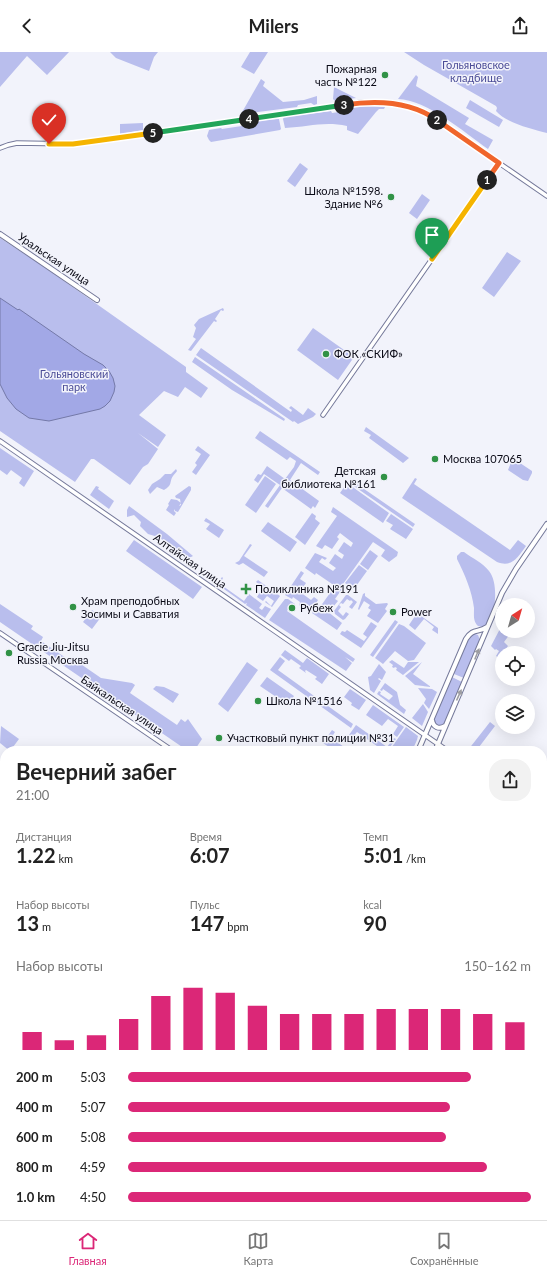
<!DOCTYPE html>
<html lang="ru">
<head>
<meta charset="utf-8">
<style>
	:root { --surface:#fff; --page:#f2f2f2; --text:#222; --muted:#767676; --line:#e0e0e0; --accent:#db2777 }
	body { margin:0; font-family:Lato,sans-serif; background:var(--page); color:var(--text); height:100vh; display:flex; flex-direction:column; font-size:15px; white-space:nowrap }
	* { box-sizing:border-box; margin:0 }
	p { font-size:13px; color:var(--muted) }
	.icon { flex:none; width:22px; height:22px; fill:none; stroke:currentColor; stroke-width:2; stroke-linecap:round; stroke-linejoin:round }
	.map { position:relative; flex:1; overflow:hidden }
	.details { position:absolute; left:0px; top:694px; width:547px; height:474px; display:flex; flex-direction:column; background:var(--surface); border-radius:16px 16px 0 0; box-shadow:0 4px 16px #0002 }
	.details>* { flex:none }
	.needle { width:26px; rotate:37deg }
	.controls { position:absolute; left:495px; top:546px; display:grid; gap:8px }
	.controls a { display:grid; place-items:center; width:40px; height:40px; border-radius:50%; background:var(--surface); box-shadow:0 4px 16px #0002; font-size:20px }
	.pin { position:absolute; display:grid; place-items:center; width:34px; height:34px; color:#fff; margin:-41px -17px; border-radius:50% 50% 50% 0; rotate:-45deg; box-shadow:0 0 4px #0007 }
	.pin .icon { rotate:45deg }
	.km { position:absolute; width:20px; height:20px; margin:-10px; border-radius:50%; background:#222; color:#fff; font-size:11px; line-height:20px; text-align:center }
	.round { display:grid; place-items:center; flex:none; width:42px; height:42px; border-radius:16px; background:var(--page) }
	.summary { display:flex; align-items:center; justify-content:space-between; height:68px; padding:0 16px }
	h1 { font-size:22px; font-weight:700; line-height:30px }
	.stats { display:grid; grid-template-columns:repeat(3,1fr); gap:6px; height:68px; padding:4px 16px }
	.stats div { display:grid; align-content:center }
	.stats b { font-size:20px; font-weight:700 }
	.stats small { font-size:11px; font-weight:400 }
	.stats p { font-size:11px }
	.chart { height:112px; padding:8px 16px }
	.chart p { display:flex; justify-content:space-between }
	.chart svg { width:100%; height:72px; margin-top:4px; stroke:var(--accent); stroke-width:6 }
	ul { padding:0 16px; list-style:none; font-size:13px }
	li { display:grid; grid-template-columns:64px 48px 1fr; align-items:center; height:30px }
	li i { height:10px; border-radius:5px; background:var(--accent) }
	header { display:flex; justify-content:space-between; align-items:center; height:52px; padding:0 16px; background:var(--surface); font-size:18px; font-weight:700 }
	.dock { display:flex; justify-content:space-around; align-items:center; height:56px; border-top:1px solid var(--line); background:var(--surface); font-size:11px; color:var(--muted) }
	.dock a { display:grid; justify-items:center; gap:2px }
	.dock .current { color:var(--accent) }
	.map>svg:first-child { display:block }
	.green { fill:#b9beed }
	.water { fill:#a2a8e6; stroke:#7479a8 }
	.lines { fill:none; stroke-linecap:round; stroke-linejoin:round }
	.tertiary-casing { stroke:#75799a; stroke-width:5.5 }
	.secondary-casing { stroke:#75799a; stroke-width:6 }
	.primary-casing { stroke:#ceced0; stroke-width:6 }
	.trunk-casing { stroke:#ceced0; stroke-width:6 }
	.tertiary { stroke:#fff; stroke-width:3.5 }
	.secondary { stroke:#fff; stroke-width:4 }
	.primary { stroke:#b2f4bc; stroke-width:4 }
	.trunk { stroke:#98f0a6; stroke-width:4.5 }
	.oneway { fill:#9d9da2 }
	.split-1-casing { stroke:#fff; stroke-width:8 }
	.split-2-casing { stroke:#fff; stroke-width:8 }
	.split-3-casing { stroke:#fff; stroke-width:8 }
	.split-4-casing { stroke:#fff; stroke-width:8 }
	.split-5-casing { stroke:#fff; stroke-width:8 }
	.split-6-casing { stroke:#fff; stroke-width:8 }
	.split-1 { stroke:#f5b400; stroke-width:5 }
	.split-2 { stroke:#f0652b; stroke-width:5 }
	.split-3 { stroke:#f0652b; stroke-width:5 }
	.split-4 { stroke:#22a559; stroke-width:5 }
	.split-5 { stroke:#22a559; stroke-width:5 }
	.split-6 { stroke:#f5b400; stroke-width:5 }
	.poi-dot { fill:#319246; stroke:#f2f3fb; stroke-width:1.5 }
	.labels { text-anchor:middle; stroke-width:3; stroke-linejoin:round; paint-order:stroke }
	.park-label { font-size:11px; fill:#4b4c97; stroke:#f2f3fb }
	.poi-label { font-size:11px; fill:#0a0a16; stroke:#f2f3fb; text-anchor:start }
	.street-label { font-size:11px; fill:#0a0a16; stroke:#f2f3fb }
</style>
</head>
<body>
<header><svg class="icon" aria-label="back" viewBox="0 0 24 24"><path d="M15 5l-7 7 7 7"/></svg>Milers<svg class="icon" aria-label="share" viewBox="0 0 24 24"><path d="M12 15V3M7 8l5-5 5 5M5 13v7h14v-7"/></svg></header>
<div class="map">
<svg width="547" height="1168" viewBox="0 0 547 1168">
	<rect width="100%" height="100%" fill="#f2f3fb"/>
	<path class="green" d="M0 0H69L47 23 27 4 0 35Z
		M110 0H158L154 5 149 19 116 6Z
		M250 0H268L254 22 241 15Z
		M404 0H547V81C532 77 506 71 496 59L497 56 496 54 424 13Z
		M416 23 418 25 416 34 469 66 465 72 493 88 488 97C464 80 427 48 398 47Z
		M261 27 265 30 263 34 283 50 304 48 317 44V52L314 53 311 51 298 53 297 55 241 62Z
		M334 35 356 46 335 49 333 47Z
		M470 48 503 68 499 75 466 56Z
		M365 54 385 55 384 57H379L376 60 358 82 347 78V74C324 69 308 75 285 76L283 67 284 65 331 59 332 61 346 59 347 56Z
		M278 67H279L281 77 280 78 211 90 209 88 207 84 209 78 221 76 222 77 255 72 257 69Z
		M143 71V78L120 82V72Z
		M300 111 308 117 295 135 287 129Z
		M422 142 430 148 417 167 409 161Z
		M0 186 40 212 186 315V320L208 336 201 346 185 335 178 345 164 339 139 363 166 383 158 395 138 381 158 397 148 412 143 415 130 433 94 407H91L75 430 0 379Z
		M507 200 521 209 494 245 482 236Z
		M223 256 224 258 223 259 221 258 215 267 217 269 216 270 214 269 191 299 188 298 196 287 193 285 196 276 194 273 199 267Z
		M313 276 354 305 338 328 297 298Z
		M201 296 291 360 292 358 289 356 291 354 303 363 308 356 316 362 313 365 298 372 294 369 293 370 196 303Z
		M195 305 285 367 284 369 232 338 195 312 192 310Z
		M366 375 409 406 403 411 369 386 371 383 364 379Z
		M260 379 320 420 318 423 301 411 290 428 319 449 315 456 313 454 311 457 282 436 268 456 265 454 280 433 264 422 258 431 254 428 258 422 261 423 267 414 285 427 294 415 296 409 290 405 287 408 255 386Z
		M198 394 210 403 196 423 192 420 197 413 195 411 201 402 195 398Z
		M0 396 34 419 24 435 19 431 22 426 11 418 7 423 0 418Z
		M514 407 532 419V421L528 429 523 428 508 418 512 408Z
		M176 417 177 419C176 421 174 422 173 424 169 430 173 433 164 438L157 435 150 442 148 438 152 432 160 427 165 422H171Z
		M265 424 276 432 256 461 245 453Z
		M415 426 417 427 414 432 510 498 518 488 526 494C518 505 512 516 497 510L402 446Z
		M351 428 415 472 413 475 348 430Z
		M347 431 389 461 383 471 340 441Z
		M96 434 99 435 98 437 114 449 109 457 90 443Z
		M189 434 191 435V438L178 460 175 459V457L174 459 176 461 174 464 166 458 169 453 168 452 171 447 177 448 181 451 179 454 181 453 180 447 176 446 175 444Z
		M129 454 167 482 193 504 189 506H185L166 490 158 485 148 482 140 474 141 470 134 463 127 465V458Z
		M333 455 398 500 397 504 389 510 381 504 385 498 373 490 343 532 342 537 335 547 338 549 333 555 331 554 327 559 342 571 337 578 312 561 318 553 320 555 335 534 316 521 315 523 305 516 315 501 327 506 325 508 322 506 319 510 333 519 336 516 329 511 335 502 342 507 344 503 338 499 344 490 351 495 353 491 340 481 337 485 339 487 332 497 325 493 322 497 316 494 337 464 331 460Z
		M312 461 316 464 315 467 320 471 305 493 295 485Z
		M391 462 413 477 406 487 390 477 393 473 386 469Z
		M206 466 224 478 219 486 206 477 210 472 204 469Z
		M268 470 297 490 290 500 261 479Z
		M134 488 202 535 193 547 126 499Z
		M250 492 252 493 244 504 268 520 264 525 243 511 239 513 235 511 239 509Z
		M370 498 378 504 368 518 360 512Z
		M461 500H464C472 506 483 511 489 519 496 527 496 545 494 555 492 561 489 567 487 573L484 575 478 574C473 569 474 564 474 556 472 539 465 523 457 507V504Z
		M359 513 367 519 354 537 345 531Z
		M301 519 304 521 300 527 306 531 300 540 311 548 314 545 318 548 310 561 308 559 309 556 305 553 303 556 299 553 300 550 293 545 292 547 285 543Z
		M222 525 223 526 220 532 244 549 249 542 262 552 259 556 262 558 265 554 271 557 265 566 246 553 247 551 245 552 217 532Z
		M258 528 280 544 272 555 265 550 266 549 271 554 274 549 267 544 263 549 257 545 263 535 256 530Z
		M365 541V544L376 552 387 551 388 552 385 557 387 559 378 571 367 564 371 558 368 556 370 553 364 549 359 558 358 557 363 542Z
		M346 543H348L357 550 352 557 349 555 353 550 351 548 350 549 347 547 343 552 341 551 339 553 341 555 338 559 343 564 346 560 349 562 345 567 343 568 335 562 334 559Z
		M285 547H288L295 552 294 554 291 552 287 559 355 607 353 610 345 605 352 611 346 619 269 568Z
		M0 552 33 574 31 577 43 585 41 589 66 606H72L101 626 132 631 135 633 130 641 177 673 181 667 185 670 188 667 202 687 194 699H188L0 570Z
		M92 558 101 565 92 577 83 570Z
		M417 561 438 576V582L432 578 434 575 424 567 415 578 409 573Z
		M395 568 398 570 373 605 370 603Z
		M371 570 377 574 361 596 340 582 342 579 345 580 347 578 364 589 367 585 363 582Z
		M399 572 404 574 426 591 414 608 408 609 395 599 383 612 375 606Z
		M502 573V579H510L509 580 510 582 504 590 508 594 499 606 496 604 499 599 496 597 495 598 491 594Z
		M473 581 478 583 480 588 464 626 454 622 469 585Z
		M285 598 303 611 307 606 329 622 322 632 315 627 317 625 306 618 305 619 306 621 299 616 301 614 291 607 289 609 281 603Z
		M280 605 285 609 278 618 353 672 351 676 270 618Z
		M392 608 404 616 408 610H419L403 623 396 618 397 616 395 615 394 616 392 615 393 613 389 610Z
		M247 610 258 618 228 660 218 652Z
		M422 610 413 622 431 635 415 633 405 624Z
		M379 612 386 620 382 628 379 626 378 627 381 629 374 641 370 638 368 625 371 624Z
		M267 625 294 644 288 653 260 634Z
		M452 625 462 630 445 671 442 673 438 674 435 672 434 666Z
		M385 631 397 640 400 653 406 658 404 662 377 642 379 639 381 640 380 642 389 648 393 644 383 637 382 639 380 638Z
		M156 634 164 635 179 642 173 651 153 637Z
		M418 636 432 637 437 640 429 657 424 651 426 647Z
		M350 637 366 648 359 658 351 653 352 651 344 645Z
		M423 652 428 660 422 674 412 666Z
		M373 653 404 675 397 685 393 682 398 674 388 667 382 674 366 663Z
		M490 670 495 674 476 699H470L468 698Z
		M356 673 387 695 394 686 396 687 387 699H384L357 680 352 686 349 683Z
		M1 674 19 687 10 699 0 691Z
		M406 675 418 684 417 688 412 699H389Z
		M332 678 335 680 331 686 350 699H335L323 691Z
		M542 822 547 823V879L542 876V838L544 834 542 831Z
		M547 1118V1148L542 1156V1119Z
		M494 1163H534L532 1168H496Z"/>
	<path class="water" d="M0 246 18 258 19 257 84 302 103 313 109 319 113 326 115 334 114 340 110 349 105 354 100 357 49 369 29 366 16 357 7 346 0 332Z"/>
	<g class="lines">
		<g class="tertiary-casing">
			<path id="tertiary" d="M0 96 8 93 17 91 73 92 362 50C384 49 405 52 425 60L547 144
				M323 363 499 111
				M0 389 448 699
				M0 581 173 699
				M542 764 547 768
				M0 935 5 937
				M0 962 5 965
				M542 1003 547 995"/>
		</g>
		<g class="secondary-casing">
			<path id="secondary" d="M0 182 97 248
				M432 668C433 675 439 678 445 674
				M418 699 466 587C473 576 478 581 487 575
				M435 699 502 541 516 517 547 472
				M192 1168 196 1163"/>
		</g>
		<g class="primary-casing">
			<path id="primary" d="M0 945 5 947
				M0 953 5 955
				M542 1116 547 1115
				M422 1163 426 1168
				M439 1163 450 1168
				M460 1163 471 1168
				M491 1163 493 1168
				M536 1168 538 1163"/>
		</g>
		<g class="trunk-casing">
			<path id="trunk" d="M542 1168 547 1159"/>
		</g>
		<use href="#tertiary" class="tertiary"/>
		<use href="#secondary" class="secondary"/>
		<use href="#primary" class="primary"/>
		<use href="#trunk" class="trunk"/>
	</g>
	<defs><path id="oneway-solid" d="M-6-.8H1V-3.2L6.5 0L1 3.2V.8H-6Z"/></defs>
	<g class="oneway">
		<use href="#oneway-solid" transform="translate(477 602) rotate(-68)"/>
		<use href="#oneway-solid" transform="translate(459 643) rotate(-66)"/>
	</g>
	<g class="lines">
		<g class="split-1-casing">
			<path id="split-1" d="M432 207 487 128"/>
		</g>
		<g class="split-2-casing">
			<path id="split-2" d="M437 68 499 111 487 128"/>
		</g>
		<g class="split-3-casing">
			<path id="split-3" d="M344 53C376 48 410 49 437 68"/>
		</g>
		<g class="split-4-casing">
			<path id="split-4" d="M249 67 344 53"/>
		</g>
		<g class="split-5-casing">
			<path id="split-5" d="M153 81 249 67"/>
		</g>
		<g class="split-6-casing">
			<path id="split-6" d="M49 92H73L153 81"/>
		</g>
		<use href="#split-1" class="split-1"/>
		<use href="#split-2" class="split-2"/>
		<use href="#split-3" class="split-3"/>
		<use href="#split-4" class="split-4"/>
		<use href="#split-5" class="split-5"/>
		<use href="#split-6" class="split-6"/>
	</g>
	<g class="poi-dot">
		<circle cx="385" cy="23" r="4"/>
		<circle cx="391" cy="145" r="4"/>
		<circle cx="326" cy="302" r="4"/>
		<circle cx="435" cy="407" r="4"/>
		<circle cx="384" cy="425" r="4"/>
		<path d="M244 531h4v4h4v4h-4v4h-4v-4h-4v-4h4z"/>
		<circle cx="73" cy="555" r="4"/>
		<circle cx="292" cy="556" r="4"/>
		<circle cx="393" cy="560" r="4"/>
		<circle cx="9" cy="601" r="4"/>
		<circle cx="258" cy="649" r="4"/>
		<circle cx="219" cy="686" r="4"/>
	</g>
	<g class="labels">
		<g class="park-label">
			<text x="476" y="17">Гольяновское<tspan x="476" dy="13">кладбище</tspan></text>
			<text x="74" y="326">Гольяновcкий<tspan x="74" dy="13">парк</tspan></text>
		</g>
		<g class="poi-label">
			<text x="377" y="21" text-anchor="end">Пожарная<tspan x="377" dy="13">часть №122</tspan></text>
			<text x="383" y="143" text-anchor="end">Школа №1598.<tspan x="383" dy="13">Здание №6</tspan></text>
			<text x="334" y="306">ФОК «СКИФ»</text>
			<text x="443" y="411">Москва 107065</text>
			<text x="376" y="423" text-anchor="end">Детская<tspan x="376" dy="13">библиотека №161</tspan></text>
			<text x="255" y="541">Поликлиника №191</text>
			<text x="81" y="553">Храм преподобных<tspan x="81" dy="13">Зосимы и Савватия</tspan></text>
			<text x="300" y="560">Рубеж</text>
			<text x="401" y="564">Power</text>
			<text x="17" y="599">Gracie Jiu-Jitsu<tspan x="17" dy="13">Russia Москва</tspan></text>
			<text x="266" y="653">Школа №1516</text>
			<text x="227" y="690">Участковый пункт полиции №31</text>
		</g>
		<g class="street-label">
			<text transform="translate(54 207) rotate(34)" y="4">Уральская улица</text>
			<text transform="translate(190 509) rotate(35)" y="4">Алтайская улица</text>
			<text transform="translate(122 653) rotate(34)" y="4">Байкальская улица</text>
		</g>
	</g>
</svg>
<div class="controls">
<a><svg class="needle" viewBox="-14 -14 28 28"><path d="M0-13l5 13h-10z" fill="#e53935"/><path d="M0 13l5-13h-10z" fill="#767676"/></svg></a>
<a><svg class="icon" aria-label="locate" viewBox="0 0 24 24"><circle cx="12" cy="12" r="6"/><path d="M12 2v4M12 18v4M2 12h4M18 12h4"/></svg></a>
<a><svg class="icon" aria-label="layers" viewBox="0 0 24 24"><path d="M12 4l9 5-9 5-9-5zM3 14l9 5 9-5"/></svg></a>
</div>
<div class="pin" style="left:432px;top:207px;background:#1e9e55"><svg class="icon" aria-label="arrive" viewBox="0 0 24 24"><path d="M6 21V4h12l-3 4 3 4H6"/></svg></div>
<div class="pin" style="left:49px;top:92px;background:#d93025"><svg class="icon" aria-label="check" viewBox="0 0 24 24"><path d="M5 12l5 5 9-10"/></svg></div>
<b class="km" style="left:487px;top:128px">1</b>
<b class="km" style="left:437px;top:68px">2</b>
<b class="km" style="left:344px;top:53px">3</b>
<b class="km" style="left:249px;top:67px">4</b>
<b class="km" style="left:153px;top:81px">5</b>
<section class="details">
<div class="summary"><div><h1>Вечерний забег</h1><p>21:00</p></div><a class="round"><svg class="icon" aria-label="share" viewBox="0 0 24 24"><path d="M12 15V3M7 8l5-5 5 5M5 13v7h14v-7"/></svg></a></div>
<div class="stats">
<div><p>Дистанция</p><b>1.22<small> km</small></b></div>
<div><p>Время</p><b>6:07</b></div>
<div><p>Темп</p><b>5:01<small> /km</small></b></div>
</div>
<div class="stats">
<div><p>Набор высоты</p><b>13<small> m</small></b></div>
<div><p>Пульс</p><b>147<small> bpm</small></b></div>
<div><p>kcal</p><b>90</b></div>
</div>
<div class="chart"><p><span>Набор высоты</span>150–162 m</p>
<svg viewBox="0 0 160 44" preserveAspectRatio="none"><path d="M5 44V33M15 44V38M25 44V35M35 44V25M45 44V11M55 44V6M65 44V9M75 44V17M85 44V22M95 44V22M105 44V22M115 44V19M125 44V19M135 44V19M145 44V22M155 44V27"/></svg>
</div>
<ul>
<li><b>200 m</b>5:03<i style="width:85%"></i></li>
<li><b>400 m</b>5:07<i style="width:80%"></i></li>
<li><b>600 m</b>5:08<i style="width:79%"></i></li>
<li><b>800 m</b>4:59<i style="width:89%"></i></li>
<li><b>1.0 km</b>4:50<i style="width:100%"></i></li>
</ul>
</section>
</div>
<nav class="dock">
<a class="current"><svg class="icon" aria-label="home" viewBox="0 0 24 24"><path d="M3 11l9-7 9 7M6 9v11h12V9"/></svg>Главная</a>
<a><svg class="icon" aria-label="map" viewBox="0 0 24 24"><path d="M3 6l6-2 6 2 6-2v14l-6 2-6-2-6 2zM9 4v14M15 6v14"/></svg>Карта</a>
<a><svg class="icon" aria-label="saved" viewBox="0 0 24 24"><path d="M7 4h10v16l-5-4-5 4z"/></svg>Сохранённые</a>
</nav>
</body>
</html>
